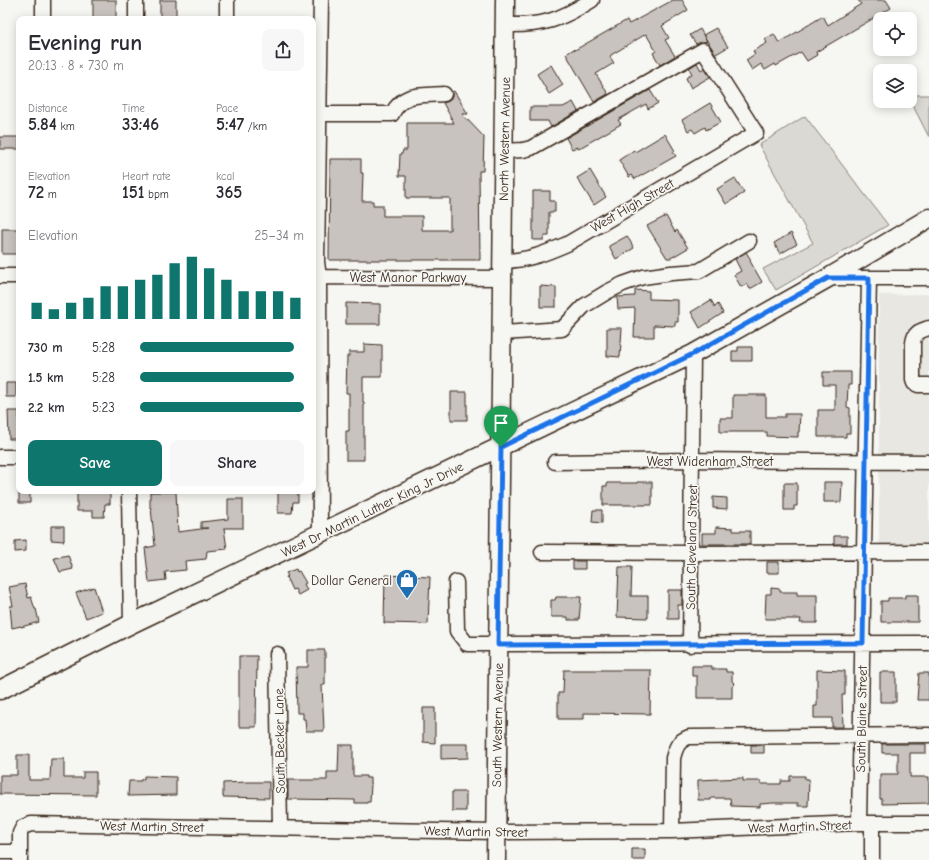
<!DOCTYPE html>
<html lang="en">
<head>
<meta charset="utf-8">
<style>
	:root { --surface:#fff; --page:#f7f7f7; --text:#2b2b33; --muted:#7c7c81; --accent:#0f766e }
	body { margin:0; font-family:"Comic Neue",sans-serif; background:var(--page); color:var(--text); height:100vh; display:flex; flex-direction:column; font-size:15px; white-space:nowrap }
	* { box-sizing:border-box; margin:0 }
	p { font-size:13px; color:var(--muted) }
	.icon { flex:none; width:22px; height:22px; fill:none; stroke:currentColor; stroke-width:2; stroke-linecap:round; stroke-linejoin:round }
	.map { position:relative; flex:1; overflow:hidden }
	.drawer { position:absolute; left:16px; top:16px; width:300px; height:478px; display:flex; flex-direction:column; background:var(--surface); border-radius:8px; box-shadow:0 2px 10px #0003 }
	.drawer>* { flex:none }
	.tools { position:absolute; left:873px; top:12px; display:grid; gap:8px }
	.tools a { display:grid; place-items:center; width:44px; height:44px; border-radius:8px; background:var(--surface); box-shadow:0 2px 10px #0003; font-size:20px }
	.pin { position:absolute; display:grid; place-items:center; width:34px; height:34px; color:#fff; margin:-41px -17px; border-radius:50% 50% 50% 0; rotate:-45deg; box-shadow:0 0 4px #0007 }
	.pin .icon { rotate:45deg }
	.round { display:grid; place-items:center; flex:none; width:42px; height:42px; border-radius:8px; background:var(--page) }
	.headline { display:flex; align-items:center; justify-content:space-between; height:68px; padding:0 12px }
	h1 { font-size:22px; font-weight:700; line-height:30px }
	.stats { display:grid; grid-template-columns:repeat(3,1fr); gap:6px; height:68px; padding:4px 12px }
	.stats div { display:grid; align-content:center }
	.stats b { font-size:17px; font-weight:700 }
	.stats small { font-size:11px; font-weight:400 }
	.stats p { font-size:11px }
	.chart { height:112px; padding:8px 12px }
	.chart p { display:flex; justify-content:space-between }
	.chart svg { width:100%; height:72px; margin-top:4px; stroke:var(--accent); stroke-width:6 }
	.primary-button { display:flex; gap:8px; margin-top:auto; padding:8px 12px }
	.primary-button a { flex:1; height:46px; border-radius:8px; background:var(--accent); color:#fff; font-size:16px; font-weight:700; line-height:46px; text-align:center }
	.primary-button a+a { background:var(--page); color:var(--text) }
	ul { padding:0 12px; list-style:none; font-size:13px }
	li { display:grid; grid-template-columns:64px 48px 1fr; align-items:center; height:30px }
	li i { height:10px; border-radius:5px; background:var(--accent) }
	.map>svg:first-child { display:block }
	.built { fill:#e8e7e2 }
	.green { fill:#dad9d3; stroke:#8a8278 }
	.building { fill:#c8c3be; stroke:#3b2a1e }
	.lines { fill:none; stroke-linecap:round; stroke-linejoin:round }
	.minor-casing { stroke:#3b2a1e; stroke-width:17 }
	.major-casing { stroke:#3b2a1e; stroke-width:21 }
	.minor { stroke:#f6f6f2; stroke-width:14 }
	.major { stroke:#f6f6f2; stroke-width:18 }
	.route-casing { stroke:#fff; stroke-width:8 }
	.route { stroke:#1a73e8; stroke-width:5 }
	.labels { text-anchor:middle; stroke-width:3.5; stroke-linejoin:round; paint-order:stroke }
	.street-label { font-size:13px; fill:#3b2a1e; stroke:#f6f6f2 }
	.poi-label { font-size:13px; fill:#3b2a1e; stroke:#f6f6f2; text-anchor:end }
</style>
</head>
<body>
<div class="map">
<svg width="929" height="860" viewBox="0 0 929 860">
	<rect width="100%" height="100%" fill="#f6f6f2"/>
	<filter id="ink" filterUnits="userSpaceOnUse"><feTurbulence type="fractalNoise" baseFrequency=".025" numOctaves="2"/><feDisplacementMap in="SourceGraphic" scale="8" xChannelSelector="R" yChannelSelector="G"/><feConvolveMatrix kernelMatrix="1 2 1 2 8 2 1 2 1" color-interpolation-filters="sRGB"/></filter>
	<g filter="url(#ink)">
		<path class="built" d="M929 294V547H879V295Z"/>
		<path class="green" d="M910 95H929V137L910 100Z
			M805 116 888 225 776 290 763 269 813 243 759 145Z"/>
		<path class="building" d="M93 0H116V19H93Z
			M160 0H176V19H160Z
			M673 0H682L688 10 662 26 669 38 665 40 675 56 660 65 653 53 656 51 646 34 611 55 610 57 614 63 596 74 608 94 594 102 566 54 574 49 575 50 627 20 629 24Z
			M858 0H886L891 8 816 52 817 55 807 61 801 52 776 66 775 64 765 70 761 64 752 70 746 60 755 54 753 51 767 43 765 39 774 34 779 43 823 16 828 25 861 4Z
			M716 28 728 47 716 54 703 35Z
			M700 29 707 41 696 44 690 35Z
			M697 63 701 70 704 68 710 77 691 88 686 78 692 74 689 68Z
			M551 65 563 85 549 94 537 74Z
			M650 90 658 103 648 109 646 104 618 120 621 124 578 149 577 147 572 149 566 138Z
			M454 91 468 114H462L484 137 483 171H479L480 260H329L330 159H361V173H363L362 201H373V205H383V216H422V230H450V198H406V176H399L400 154H402L403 150H407V123H454L443 103 449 101 452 97V92Z
			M573 102 578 111 551 127 548 121H530V107H563Z
			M710 103 721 122 706 130 705 127 695 133 692 129 688 131 682 120Z
			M665 134 675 151 673 152 676 156 635 179 632 175 629 177 619 160 634 150 635 152Z
			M0 137H19V149H0Z
			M590 170 606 197 594 205 577 178Z
			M735 178 744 193 726 204 717 189Z
			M533 191H550V201H555V212H549V236H544V240H533Z
			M666 216 675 232 677 230 688 248 671 258H667L647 226Z
			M2 229H19V254H2Z
			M791 233 797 244 780 254 774 243Z
			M627 236 634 248 616 259 609 246Z
			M746 252 751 260 750 261 762 282 750 289 747 284 741 287 734 275 741 271 735 259Z
			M540 286 556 287V307H540Z
			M635 290 649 291V299L678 300V322H675V326L654 325V337H634L635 308 618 309 617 297 635 296Z
			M711 300 715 307 718 304 723 313 700 328 691 312Z
			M346 303 380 304V324H346Z
			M607 328H622L620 357 607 356Z
			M364 344 382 345V377H363V402H364V460H346V431H349V393H346L347 356H349V352H364Z
			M738 347H752V361H732V351H738Z
			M823 372H851V385H848L847 407 850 408V433H846V437H818V410H835V385H823Z
			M6 383H16V397H6Z
			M451 392H467V420H451Z
			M733 395H766V417H785V414H800L799 432H798V437L767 436V432H720V418H733Z
			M8 411H19V439H9Z
			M637 482H652V505H603V486H607V483H637Z
			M824 482H842L841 502H824Z
			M784 483H797V506H794V510H784Z
			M19 491H30V503H19Z
			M77 491H110V504H105L104 517H93V511H77Z
			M278 491H298V502H293L292 513H278Z
			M150 492H176L178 532 208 528H201V522L228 519V499H243V528H224L227 549 207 551 206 559 185 561 186 570 165 572 166 580 149 582 145 548 155 546 151 508H150Z
			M713 497 727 498V509L713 508Z
			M593 510H602V523L592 522Z
			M51 526H64V541L51 540Z
			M716 527 733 528V531H750V544H702V533H716Z
			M834 536H847V544H834Z
			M26 540V551L15 552V541Z
			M68 555 73 569 60 572 54 558Z
			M573 561H585V569H573Z
			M767 562H779V573H767Z
			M619 567H632L631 596H648V618L617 617Z
			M296 569 297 572 299 571 306 583 304 584 307 590 298 595 295 589 292 590 286 577 288 576 286 573Z
			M385 575 430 577 428 624 384 623Z
			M25 584 28 598 31 597 35 609H36L39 622 21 627V626L12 628 10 606H13L9 587Z
			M94 587 102 612 86 618 76 593Z
			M771 588 780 589V592H797V595H817V623H800L801 619H765L766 594H771Z
			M668 590H682V605H678V619H668Z
			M905 595H918V622H881V601H888V598H905Z
			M556 597H581L579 620H568V617H551V600H555Z
			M308 650H325V685H322L324 731H306L305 719H303V713H297L296 667H308Z
			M239 656H257L256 727H239Z
			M692 666H712V669H726V672H732V681L735 684 732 687V698H697V676H692Z
			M564 670H651L650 714 584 713V719H558V693H563Z
			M817 670 845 671V695H842L843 727H832V718H814V706H817Z
			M880 672H896V702H880Z
			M919 673H929V700H917Z
			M423 708H435V743L423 742Z
			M441 744H468V758L441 759Z
			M882 744H926V753H910V777H929V803L882 804V799H880V774H898V753H882Z
			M339 745H353V776H366V778H370V784H371L370 802H367V803H355V800L288 799V780H327V772H338Z
			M751 745H764V753H751Z
			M17 755H29V780H50L51 759H64V778H83V772H96V795L0 794V775H17Z
			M144 776 176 777V795L128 796 129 781H141V779H144Z
			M790 776H805V779H809L808 806H798V803H773L760 804V807L731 806 730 798H711V800H698V780L743 778V781H761V784H781V781H790Z
			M248 782H269V798L223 797V783Z
			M452 792H466V811H452Z
			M632 849H645V860H632Z"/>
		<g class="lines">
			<g class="minor-casing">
				<path id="minor" d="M43 19V0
					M136 19V0
					M227 19V0
					M505 25C544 26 560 20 592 0
					M319 114H392C404 91 421 96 444 94
					M503 261C527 261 546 253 567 244L756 133 703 50 531 148 523 150 504 151
					M0 276H19
					M313 277 503 278
					M828 278H929
					M929 328C920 331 914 332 913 343V380L914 383 918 385H929
					M502 333 562 329 584 306 607 292 623 284 643 277 671 273 699 271 749 241
					M0 457H19
					M555 462 693 460 929 462
					M129 491 131 624
					M320 533 319 277 317 262 321 0
					M542 552 691 553 929 552
					M456 582 457 631 467 644 929 643
					M690 645 693 354
					M277 654 280 827
					M859 823 869 278
					M672 831 673 758C676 747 678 741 689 737L929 735
					M0 852H20
					M20 860V833L23 827 31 824 496 832 672 831 859 823H929
					M872 860V823"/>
			</g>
			<g class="major-casing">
				<path id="major" d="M0 690 131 624 693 354 828 278 929 218
					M496 860 505 0"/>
			</g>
			<use href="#minor" class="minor"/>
			<use href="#major" class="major"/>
		</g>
	</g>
	<g class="lines" filter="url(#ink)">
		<g class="route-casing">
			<path id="route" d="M828 278H869L863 643 498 645 501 447 693 354Z"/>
		</g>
		<use href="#route" class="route"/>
	</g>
	<defs>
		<g id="shop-pin" transform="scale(1.15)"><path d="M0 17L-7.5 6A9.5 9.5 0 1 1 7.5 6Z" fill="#1f6fb2" stroke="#f6f6f2"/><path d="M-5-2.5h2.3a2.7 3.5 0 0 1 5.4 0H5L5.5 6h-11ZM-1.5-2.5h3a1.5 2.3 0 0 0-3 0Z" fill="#fff"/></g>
	</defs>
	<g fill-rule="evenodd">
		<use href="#shop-pin" x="407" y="580"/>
	</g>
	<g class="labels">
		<g class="street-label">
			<text transform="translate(504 139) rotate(-89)" y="5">North Western Avenue</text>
			<text transform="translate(632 205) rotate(-30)" y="5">West High Street</text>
			<text x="408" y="282">West Manor Parkway</text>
			<text x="710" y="466">West Widenham Street</text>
			<text transform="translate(372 509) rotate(-26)" y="5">West Dr Martin Luther King Jr Drive</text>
			<text transform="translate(691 547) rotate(-89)" y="5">South Cleveland Street</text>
			<text transform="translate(861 719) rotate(-89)" y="5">South Blaine Street</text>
			<text transform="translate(497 725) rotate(-89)" y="5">South Western Avenue</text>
			<text transform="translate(279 741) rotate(-91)" y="5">South Becker Lane</text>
			<text transform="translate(152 826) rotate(1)" y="5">West Martin Street</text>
			<text transform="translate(800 826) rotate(-2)" y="5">West Martin Street</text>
			<text transform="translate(476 831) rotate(1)" y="5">West Martin Street</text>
		</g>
		<g class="poi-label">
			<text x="392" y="585">Dollar General</text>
		</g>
	</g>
</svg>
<div class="tools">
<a><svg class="icon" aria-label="locate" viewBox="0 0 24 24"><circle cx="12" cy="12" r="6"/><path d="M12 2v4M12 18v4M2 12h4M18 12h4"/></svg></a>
<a><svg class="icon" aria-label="layers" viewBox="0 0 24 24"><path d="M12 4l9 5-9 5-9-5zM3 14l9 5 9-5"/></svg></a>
</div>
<div class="pin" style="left:501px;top:447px;background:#1e9e55"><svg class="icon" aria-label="arrive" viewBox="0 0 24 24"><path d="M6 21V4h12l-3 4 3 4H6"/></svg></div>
<section class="drawer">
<div class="headline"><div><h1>Evening run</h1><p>20:13 · 8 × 730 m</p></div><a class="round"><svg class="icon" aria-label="share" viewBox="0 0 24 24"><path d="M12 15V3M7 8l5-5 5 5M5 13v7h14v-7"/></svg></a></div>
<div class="stats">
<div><p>Distance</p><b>5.84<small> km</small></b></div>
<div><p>Time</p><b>33:46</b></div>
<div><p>Pace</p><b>5:47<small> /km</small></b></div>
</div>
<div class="stats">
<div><p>Elevation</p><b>72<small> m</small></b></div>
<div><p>Heart rate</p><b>151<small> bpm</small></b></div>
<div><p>kcal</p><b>365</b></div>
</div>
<div class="chart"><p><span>Elevation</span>25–34 m</p>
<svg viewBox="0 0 160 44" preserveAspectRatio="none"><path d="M5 44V34M15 44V38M25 44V34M35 44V31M45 44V24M55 44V24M65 44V20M75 44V17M85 44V10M95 44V6M105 44V13M115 44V20M125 44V27M135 44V27M145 44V27M155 44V31"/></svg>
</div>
<ul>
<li><b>730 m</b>5:28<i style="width:94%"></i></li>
<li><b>1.5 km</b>5:28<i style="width:94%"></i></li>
<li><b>2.2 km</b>5:23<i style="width:100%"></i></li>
</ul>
<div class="primary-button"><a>Save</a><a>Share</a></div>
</section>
</div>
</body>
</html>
